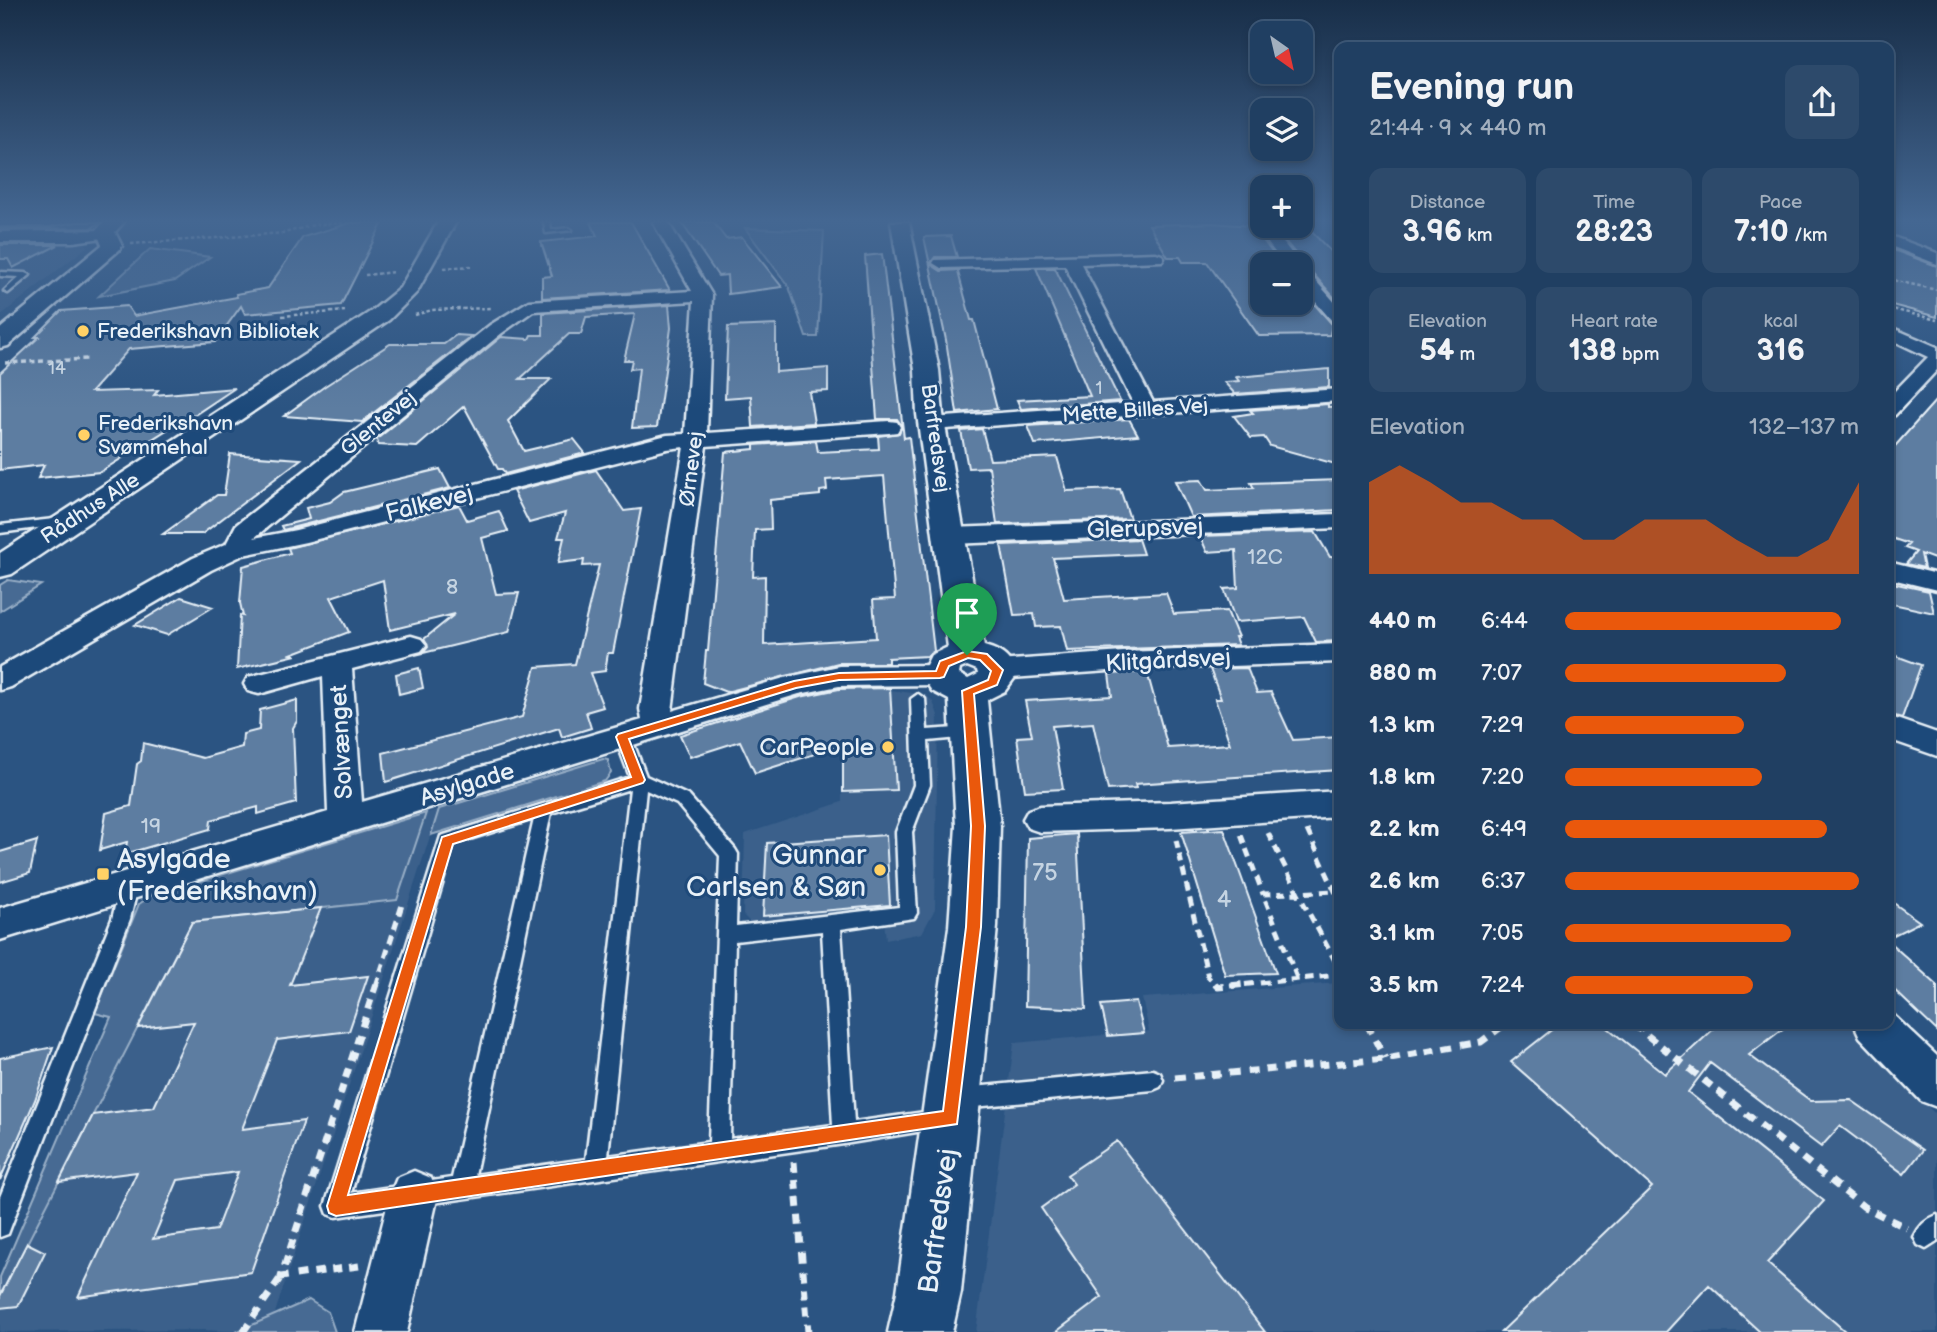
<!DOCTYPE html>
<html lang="en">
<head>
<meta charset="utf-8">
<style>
	:root { --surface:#203f62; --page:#2d4a6b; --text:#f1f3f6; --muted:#a2afbe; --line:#3d5877; --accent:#ea580c }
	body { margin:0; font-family:"Balsamiq Sans",sans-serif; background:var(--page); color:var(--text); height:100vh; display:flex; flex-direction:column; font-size:26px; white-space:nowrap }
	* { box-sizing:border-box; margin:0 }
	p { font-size:23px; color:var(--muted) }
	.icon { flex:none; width:38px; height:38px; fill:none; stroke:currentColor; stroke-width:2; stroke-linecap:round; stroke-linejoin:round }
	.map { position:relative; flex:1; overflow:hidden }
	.sheet { position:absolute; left:1334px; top:42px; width:560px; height:987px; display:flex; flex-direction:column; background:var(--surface); border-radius:14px; box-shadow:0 4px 10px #0003,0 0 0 2px var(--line) }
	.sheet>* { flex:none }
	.needle { width:46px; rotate:146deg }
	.fabs { position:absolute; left:1250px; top:21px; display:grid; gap:14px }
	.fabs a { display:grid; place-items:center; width:63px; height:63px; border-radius:14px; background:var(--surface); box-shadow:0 4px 10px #0003,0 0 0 2px var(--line); font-size:35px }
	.pin { position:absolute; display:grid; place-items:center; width:60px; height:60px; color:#fff; margin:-72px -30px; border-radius:50% 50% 50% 0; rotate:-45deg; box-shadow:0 0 7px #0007 }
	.pin .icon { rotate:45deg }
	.round { display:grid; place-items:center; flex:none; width:74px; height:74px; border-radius:14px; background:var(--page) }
	.summary { display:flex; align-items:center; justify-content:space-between; height:119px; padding:0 35px }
	h1 { font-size:38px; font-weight:600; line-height:52px }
	.figures { display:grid; grid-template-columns:repeat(3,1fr); gap:10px; height:119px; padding:7px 35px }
	.figures div { display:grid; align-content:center; border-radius:14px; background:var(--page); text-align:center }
	.figures b { font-size:30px; font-weight:600 }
	.figures small { font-size:19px; font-weight:400 }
	.figures p { font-size:19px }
	.chart { height:196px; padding:14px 35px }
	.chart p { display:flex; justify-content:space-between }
	.chart svg { width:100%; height:126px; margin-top:7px; fill:var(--accent); opacity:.7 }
	ul { padding:0 35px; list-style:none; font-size:23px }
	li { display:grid; grid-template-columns:112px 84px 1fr; align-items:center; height:52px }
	li i { height:18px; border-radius:9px; background:var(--accent) }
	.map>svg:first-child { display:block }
	.built { fill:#3a608b }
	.green { fill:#476b93; stroke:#98aec6; stroke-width:2 }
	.building { fill:#5d7da1; stroke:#e8f1f8; stroke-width:2; fill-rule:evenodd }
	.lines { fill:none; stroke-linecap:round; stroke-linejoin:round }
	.service-casing { stroke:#e8f1f8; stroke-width:5 }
	.minor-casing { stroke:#e8f1f8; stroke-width:5 }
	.tertiary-casing { stroke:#e8f1f8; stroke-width:5 }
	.path-far3 { stroke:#e8f1f8; stroke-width:2.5; stroke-dasharray:3.5 2.5; stroke-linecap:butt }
	.path-far2 { stroke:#e8f1f8; stroke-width:3.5; stroke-dasharray:5 3.5; stroke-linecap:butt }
	.path-far1 { stroke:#e8f1f8; stroke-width:5; stroke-dasharray:9 6; stroke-linecap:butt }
	.path { stroke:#e8f1f8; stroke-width:7; stroke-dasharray:10 8; stroke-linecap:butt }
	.service { fill:#1f4a7a; fill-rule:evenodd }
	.minor { fill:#1f4a7a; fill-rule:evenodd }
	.tertiary { fill:#1f4a7a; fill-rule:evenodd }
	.route { fill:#ea580c; stroke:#fff; stroke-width:2; fill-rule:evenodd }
	.poi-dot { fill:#ffd166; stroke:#1f4a7a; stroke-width:2.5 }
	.labels { text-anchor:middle; stroke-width:6; stroke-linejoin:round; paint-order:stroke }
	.far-number-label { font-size:18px; fill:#c5d4e2 }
	.far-poi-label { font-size:21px; fill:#e8f1f8; stroke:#1f4a7a; text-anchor:start }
	.far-street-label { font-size:21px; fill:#e8f1f8; stroke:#1f4a7a }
	.number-label { font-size:21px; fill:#c5d4e2 }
	.street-label { font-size:24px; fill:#e8f1f8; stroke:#1f4a7a }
	.poi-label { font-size:24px; fill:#e8f1f8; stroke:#1f4a7a; text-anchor:end }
	.near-number-label { font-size:24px; fill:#c5d4e2 }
	.near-poi-label { font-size:28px; fill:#e8f1f8; stroke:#1f4a7a; text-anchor:end }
	.near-street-label { font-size:28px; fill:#e8f1f8; stroke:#1f4a7a }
</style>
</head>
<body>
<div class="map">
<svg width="1937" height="1332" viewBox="0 0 1937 1332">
	<rect width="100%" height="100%" fill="#2b5482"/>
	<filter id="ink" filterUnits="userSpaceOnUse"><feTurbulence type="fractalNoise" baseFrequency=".0143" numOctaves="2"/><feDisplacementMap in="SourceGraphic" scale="14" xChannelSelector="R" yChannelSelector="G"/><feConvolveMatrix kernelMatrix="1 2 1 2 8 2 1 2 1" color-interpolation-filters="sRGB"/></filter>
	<g filter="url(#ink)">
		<path class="built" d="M0 222H92L76 234 88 246 0 316Z
			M890 690 926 695 933 702 938 715 935 909 922 933 886 940 883 912 751 923 743 915 745 834 842 802V692Z
			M439 809 274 1316 236 1332 206 1330 0 1332V1277L111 1017 95 1013 139 904 151 896Z
			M1339 983V1024H1849L1937 1116V1332H976L1014 1043 1149 1031 1142 998Z"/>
		<path class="green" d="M745 228 824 231 818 337H806L789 287Z
			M150 249 210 257 175 281 99 296Z
			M8 580 41 585 0 611V585Z
			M603 759 608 760 611 773 605 781 431 835 439 809Z
			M426 813 397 900 192 922 0 1296V1277L111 1017 95 1013 139 904 151 896Z
			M309 1300 328 1312 335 1332H236Z"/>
		<path class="building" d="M77 222H100L92 228 0 229V227H48Z
			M383 222 341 305 245 314 241 306 215 342 129 349 91 392 158 390 154 395 235 388 196 414 189 416 100 472 38 478 44 465 0 470V373L39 337H35L61 311 127 306 134 316 237 297 236 294 268 288 303 237 350 223Z
			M591 222H631L670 290 542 298V277L552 276 541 242 597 236Z
			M681 222H713L726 239 742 237 782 287 728 294 727 275 718 276Z
			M1212 223 1252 226 1281 264H1262V303H1300V288L1332 324 1330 335 1259 336 1207 262H1183L1180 257H1168L1149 225Z
			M1273 226H1306L1339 260V303L1308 268 1302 266V262Z
			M951 236 957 257H935L930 264 941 271 961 270 958 272 971 320H974L997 409 957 413 946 340 924 237Z
			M0 245H58L13 268 8 259H0Z
			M1888 248 1937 266V317L1888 304Z
			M882 254 904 438 909 437 934 651 928 656 888 658V663H838L726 692 703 683 706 651H708L725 452 754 449V445L816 441 818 452 879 449 878 436 899 433 902 426 897 419H877L865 256ZM884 476 895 599 873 600 876 638 764 645 765 576 753 577 755 530 771 529 770 500 820 495V491L827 490 826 480Z
			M1036 268H1055L1120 401 1021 409 1017 400 1090 396Z
			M669 305 671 328 657 427 632 428 639 368 630 369 632 360H624L635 314 586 317 581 334H569L520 379H551L508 421 524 451 574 439 585 453 505 474 502 469H498L464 406 417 447 378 445 377 439 501 337 529 339 531 335H543V313Z
			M776 325V372L828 368V391L809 392 814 423 753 427 751 396 725 398 728 327Z
			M456 335 472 336 362 422 284 416 325 386 390 344H444Z
			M1329 369V387L1235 394 1224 382 1239 381 1236 377Z
			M1937 399V560L1921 554 1924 568 1906 564 1916 552 1905 548 1909 544 1888 537V454Z
			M1328 404V407L1339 406V465L1270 446 1264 437 1251 438 1234 416 1253 413 1250 410Z
			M1129 419 1138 435 1035 444 1028 426Z
			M982 429 990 460 1057 457 1067 491 1120 489 1130 519 997 524 989 467 968 468 961 431Z
			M230 454 301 459 202 534H163L217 495H224Z
			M440 469 450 488 283 530 281 526 309 519 306 508 330 502 344 492Z
			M596 470 624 511 641 509 613 653H608L605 671 590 673 603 707 586 712 591 728 562 737 559 728 386 782 383 753 522 717 536 667 575 664 599 565 583 566 584 560 558 563 564 538H558L565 513 529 523 513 491Z
			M1201 480 1207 490 1254 488 1251 483 1339 480V510L1191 517 1175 481Z
			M459 505 467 520 499 511 508 531 482 538 496 594 519 593 509 632 415 655 423 653 428 647 424 639 455 614 390 630 383 580 331 597 349 632 291 654 296 655 237 669 240 615 243 616 240 603 243 566 290 553 288 548Z
			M1315 532 1330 557H1339V641L1316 642 1304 617 1236 622 1224 589 1238 588 1236 550 1207 552 1200 536Z
			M1138 539 1143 554 1053 558 1064 599 1166 593 1174 614 1227 611 1238 637H1235L1238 645 1067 651 1061 626 1036 627 1034 614 1014 615 1001 545Z
			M1888 582 1929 591 1934 613 1888 603Z
			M181 597 213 607 167 635 135 625Z
			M1888 653 1921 665 1902 718 1888 714Z
			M419 668 423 688 399 694 396 674Z
			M1247 668 1257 693 1271 692 1293 740 1339 737V770L1135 784 1136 788 1108 790 1093 723 1052 726 1063 789 1025 791 1017 737 1032 736 1025 701 1112 696 1109 674 1147 672 1168 748 1230 744 1215 699H1221L1210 669Z
			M890 688 896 790 843 792V745L755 773 740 741 690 757 680 735 800 697 839 689Z
			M297 700V721L293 728 296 803 258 814V807L211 820 210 829 125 854 127 842 100 850 106 813 131 806 137 764 141 761 143 743 203 758 242 747 243 734 259 730 260 710Z
			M1224 829 1276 973 1225 975 1181 832Z
			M1077 834 1086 1009 1025 1006 1028 838Z
			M886 835 890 905 763 916 767 843Z
			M37 841 30 873 0 882V852Z
			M1888 899 1920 922 1888 938Z
			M321 908 290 985 368 976 349 1031 277 1040 242 1129 304 1121 251 1272 78 1297 137 1172 59 1182 93 1115 154 1107 194 1022 138 1028 192 922ZM238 1172 216 1230 153 1239 178 1180Z
			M1888 941 1937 985V1031L1888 984Z
			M1136 1002 1144 1033 1108 1036 1101 1005Z
			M1559 1024H1603L1665 1074 1719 1024H1789L1749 1055 1811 1101 1851 1100 1923 1150 1904 1174 1840 1126 1821 1147 1710 1063 1688 1092 1824 1201 1767 1263 1846 1332H1760L1709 1285 1666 1332H1501L1652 1187 1511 1062Z
			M53 1047 35 1100 0 1180V1058Z
			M1117 1141 1265 1332H1056L1102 1297 1041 1208 1074 1184 1067 1175Z
			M27 1243 45 1252 18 1306 0 1308V1296Z"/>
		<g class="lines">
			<g class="service-casing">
				<path id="service" d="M544 222H550L551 230 569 228 572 230 546 233Z
					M0 272 26 273 30 275 8 293 4 291 19 277 0 276Z
					M63 518 67 520V524L0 533V525Z
					M918 694 925 699 927 730 970 727 978 732 970 737 928 741 930 785 912 832 917 913 914 918 841 929 854 1122 939 1110 947 1113 950 1120 947 1127 844 1144 336 1217 328 1214 325 1206 441 836 630 777 615 737 618 733H628L631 737 646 776 689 796 735 849 738 854 736 926 899 907 896 832 914 785 911 699ZM630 789 586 1159 475 1175 551 813ZM646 790 677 804 720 856 709 1142 608 1156ZM534 819 452 1178 351 1193 454 844ZM822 931 833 1125 730 1139 735 941Z
					M129 879 135 881 138 886 130 919 11 1226 8 1234 0 1237V1197L112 919 120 886 123 881Z
					M1153 1070 1160 1073 1163 1080 1160 1087 1153 1090 963 1108 956 1105 953 1098 956 1091 963 1088Z
					M1937 1215V1242L1926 1249 1918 1245 1914 1237C1919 1226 1926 1219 1937 1215Z"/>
			</g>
			<g class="minor-casing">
				<path id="minor" d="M653 222H668L712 295 707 433 889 421 897 422 900 427 897 432 889 433 706 446 672 711 784 678 839 666 940 665 951 668 955 675 951 682 940 685 839 686 799 694 0 940V908L328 812 323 676 259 694 248 691 244 684 248 677 411 636 421 639 426 645 421 651 352 669 362 802 642 720 640 709 684 447 667 449 306 542 243 555 211 570 11 687 0 690V667L193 558 226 544 236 525 490 325 529 301 692 291ZM694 301 685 434 667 435 296 530 254 538 502 333 533 311Z
					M1262 222V226H1270L1300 264H1284L1255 226Z
					M105 230 112 234 110 237 73 242H0V232Z
					M1888 235 1937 253V264L1888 245Z
					M1156 253 1162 255 1164 258 1162 261 1081 264 1153 402 1339 389V401L932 430 924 429 921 424 924 419 932 418 1133 403 1065 265 941 268 933 263 935 260Z
					M1300 268 1306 270 1339 307V323L1333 322 1300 284Z
					M1888 326 1937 347V370L1895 415 1888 417V398L1928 357 1888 338Z
					M1339 514V528L951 544 942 541 938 536 942 531 951 528Z
					M1888 562 1937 574V590L1888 578Z
					M1339 644V662L1123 670 997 679 986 677 982 670 986 663 997 661 1123 652Z
					M1888 716 1937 733V756L1888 739Z
					M1339 791V817L1170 828 1040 832 1028 828 1023 819 1028 810 1040 806 1170 802Z
					M1888 1010 1937 1056V1107L1921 1101 1860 1037 1854 1024H1888Z
					M414 1171 431 1178 438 1195 407 1332H355L390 1195 397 1178Z"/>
			</g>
			<g class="tertiary-casing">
				<path id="tertiary" d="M104 222H124L115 232 122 246 119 250 8 346 0 348V329L102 245 96 231Z
					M438 222H456L417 292 389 320 12 574 0 577V553L373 310 400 288Z
					M891 222H909L939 370 943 414 984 646C1002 651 1012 658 1016 676L1005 691 987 700 1000 826 997 927 961 1292 952 1332H888L897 1292 949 927 956 826 949 700 932 691 921 675 931 655 948 647 917 414 915 370ZM967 666 977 670 978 674 968 679 959 674 960 669Z"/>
			</g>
			<path class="path-far3" d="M131 244 284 233 313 225 354 222
				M444 268 471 266
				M365 275 394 272
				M1888 279 1937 290
				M1888 308 1937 320
				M415 315 432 310 490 308
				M282 316 345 311"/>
			<path class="path-far2" d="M5 363 88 359"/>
			<path class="path-far1" d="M1307 830 1339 900
				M1268 833 1298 893 1335 891
				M1241 835 1263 894
				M1176 840 1208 977 1217 986
				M1297 978 1263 894 1298 893 1339 968
				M376 986 402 905
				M1230 986 1339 975"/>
			<path class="path" d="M1215 984 1218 987 1248 984
				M1367 1024 1385 1059
				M1633 1024 1864 1207 1907 1228
				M1639 1029 1646 1024
				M1175 1078 1385 1059 1481 1042 1505 1024
				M794 1162 808 1332
				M359 1266 281 1277 376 984
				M243 1332 281 1277"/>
			<use href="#service" class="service"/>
			<use href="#minor" class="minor"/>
			<use href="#tertiary" class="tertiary"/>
		</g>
	</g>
	<linearGradient id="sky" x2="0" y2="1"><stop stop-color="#182e48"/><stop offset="0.54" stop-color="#446792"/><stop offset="1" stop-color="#446792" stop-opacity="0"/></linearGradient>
	<rect width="1937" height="409" fill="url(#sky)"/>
	<path class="route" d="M967 651 987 654 1003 670 997 685 974 694 985 826 981 927 957 1124 336 1216 329 1213 327 1206 442 837 631 777 616 737 618 734 794 681 839 673 936 671 940 661ZM968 658 980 660 991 671 988 680 962 691 971 826 966 927 943 1111 348 1195 453 844 643 783 645 780 629 739 796 688 839 680 940 678 944 677 949 666Z"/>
	<g class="poi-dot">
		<circle cx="83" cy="331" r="7"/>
		<circle cx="84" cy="435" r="7"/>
		<circle cx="888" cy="747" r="7"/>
		<circle cx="880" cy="870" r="7"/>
		<rect x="96" y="867" width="14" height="14" rx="3.5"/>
	</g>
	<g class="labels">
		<g class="far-number-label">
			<text x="57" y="374">14</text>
			<text x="1099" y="394">1</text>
		</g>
		<g class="far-poi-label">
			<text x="97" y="338">Frederikshavn Bibliotek</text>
			<text x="98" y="430">Frederikshavn<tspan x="98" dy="24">Svømmehal</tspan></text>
		</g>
		<g class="far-street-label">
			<text transform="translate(1135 410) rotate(-4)" y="7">Mette Billes Vej</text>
			<text transform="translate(378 423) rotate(-39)" y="7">Glentevej</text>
			<text transform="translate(936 438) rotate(82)" y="7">Barfredsvej</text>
			<text transform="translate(691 469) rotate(-83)" y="7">Ørnevej</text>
			<text transform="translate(90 508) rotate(-33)" y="7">Rådhus Alle</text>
		</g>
		<g class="number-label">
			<text x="1265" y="564">12C</text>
			<text x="452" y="594">8</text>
			<text x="151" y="833">19</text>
		</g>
		<g class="street-label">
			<text transform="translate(429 503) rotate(-14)" y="8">Falkevej</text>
			<text transform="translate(1145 528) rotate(-2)" y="8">Glerupsvej</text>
			<text transform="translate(1168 660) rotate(-3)" y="8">Klitgårdsvej</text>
			<text transform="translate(341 742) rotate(-93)" y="8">Solvænget</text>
			<text transform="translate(467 784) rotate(-17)" y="8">Asylgade</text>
		</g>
		<g class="poi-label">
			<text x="874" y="755">CarPeople</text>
		</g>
		<g class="near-number-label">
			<text x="1045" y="880">75</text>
			<text x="1224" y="907">4</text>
		</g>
		<g class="near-poi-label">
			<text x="866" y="864">Gunnar<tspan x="866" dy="32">Carlsen &amp; Søn</tspan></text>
			<text x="117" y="868" text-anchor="start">Asylgade<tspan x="117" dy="32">(Frederikshavn)</tspan></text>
		</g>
		<g class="near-street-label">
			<text transform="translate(937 1221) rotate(-82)" y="10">Barfredsvej</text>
		</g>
	</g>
</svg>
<div class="fabs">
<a><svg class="needle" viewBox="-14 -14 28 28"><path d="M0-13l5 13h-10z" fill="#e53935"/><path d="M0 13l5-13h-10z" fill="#a2afbe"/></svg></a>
<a><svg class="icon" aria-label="layers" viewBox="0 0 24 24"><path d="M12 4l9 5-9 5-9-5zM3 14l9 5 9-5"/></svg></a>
<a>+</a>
<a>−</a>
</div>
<div class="pin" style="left:967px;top:655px;background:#1e9e55"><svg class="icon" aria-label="arrive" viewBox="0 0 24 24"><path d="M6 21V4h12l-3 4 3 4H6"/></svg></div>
<section class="sheet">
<div class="summary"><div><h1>Evening run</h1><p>21:44 · 9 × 440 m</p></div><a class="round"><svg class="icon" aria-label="share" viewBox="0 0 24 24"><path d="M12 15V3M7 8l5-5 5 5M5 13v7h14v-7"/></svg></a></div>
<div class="figures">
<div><p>Distance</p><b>3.96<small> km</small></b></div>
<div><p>Time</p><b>28:23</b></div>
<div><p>Pace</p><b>7:10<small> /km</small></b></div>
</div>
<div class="figures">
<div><p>Elevation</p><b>54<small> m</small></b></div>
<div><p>Heart rate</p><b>138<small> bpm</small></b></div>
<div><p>kcal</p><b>316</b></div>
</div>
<div class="chart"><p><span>Elevation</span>132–137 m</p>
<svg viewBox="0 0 160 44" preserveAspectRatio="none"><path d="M0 44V12L10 6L20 12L30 19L40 19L50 25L60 25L70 32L80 32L90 25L100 25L110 25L120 32L130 38L140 38L150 32L160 12V44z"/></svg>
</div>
<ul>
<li><b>440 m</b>6:44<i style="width:94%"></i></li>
<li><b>880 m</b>7:07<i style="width:75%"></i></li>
<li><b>1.3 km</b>7:29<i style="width:61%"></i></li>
<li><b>1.8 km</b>7:20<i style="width:67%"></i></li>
<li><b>2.2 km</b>6:49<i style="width:89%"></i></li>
<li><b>2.6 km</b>6:37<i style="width:100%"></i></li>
<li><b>3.1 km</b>7:05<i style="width:77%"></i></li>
<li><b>3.5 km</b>7:24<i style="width:64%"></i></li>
</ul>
</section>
</div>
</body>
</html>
